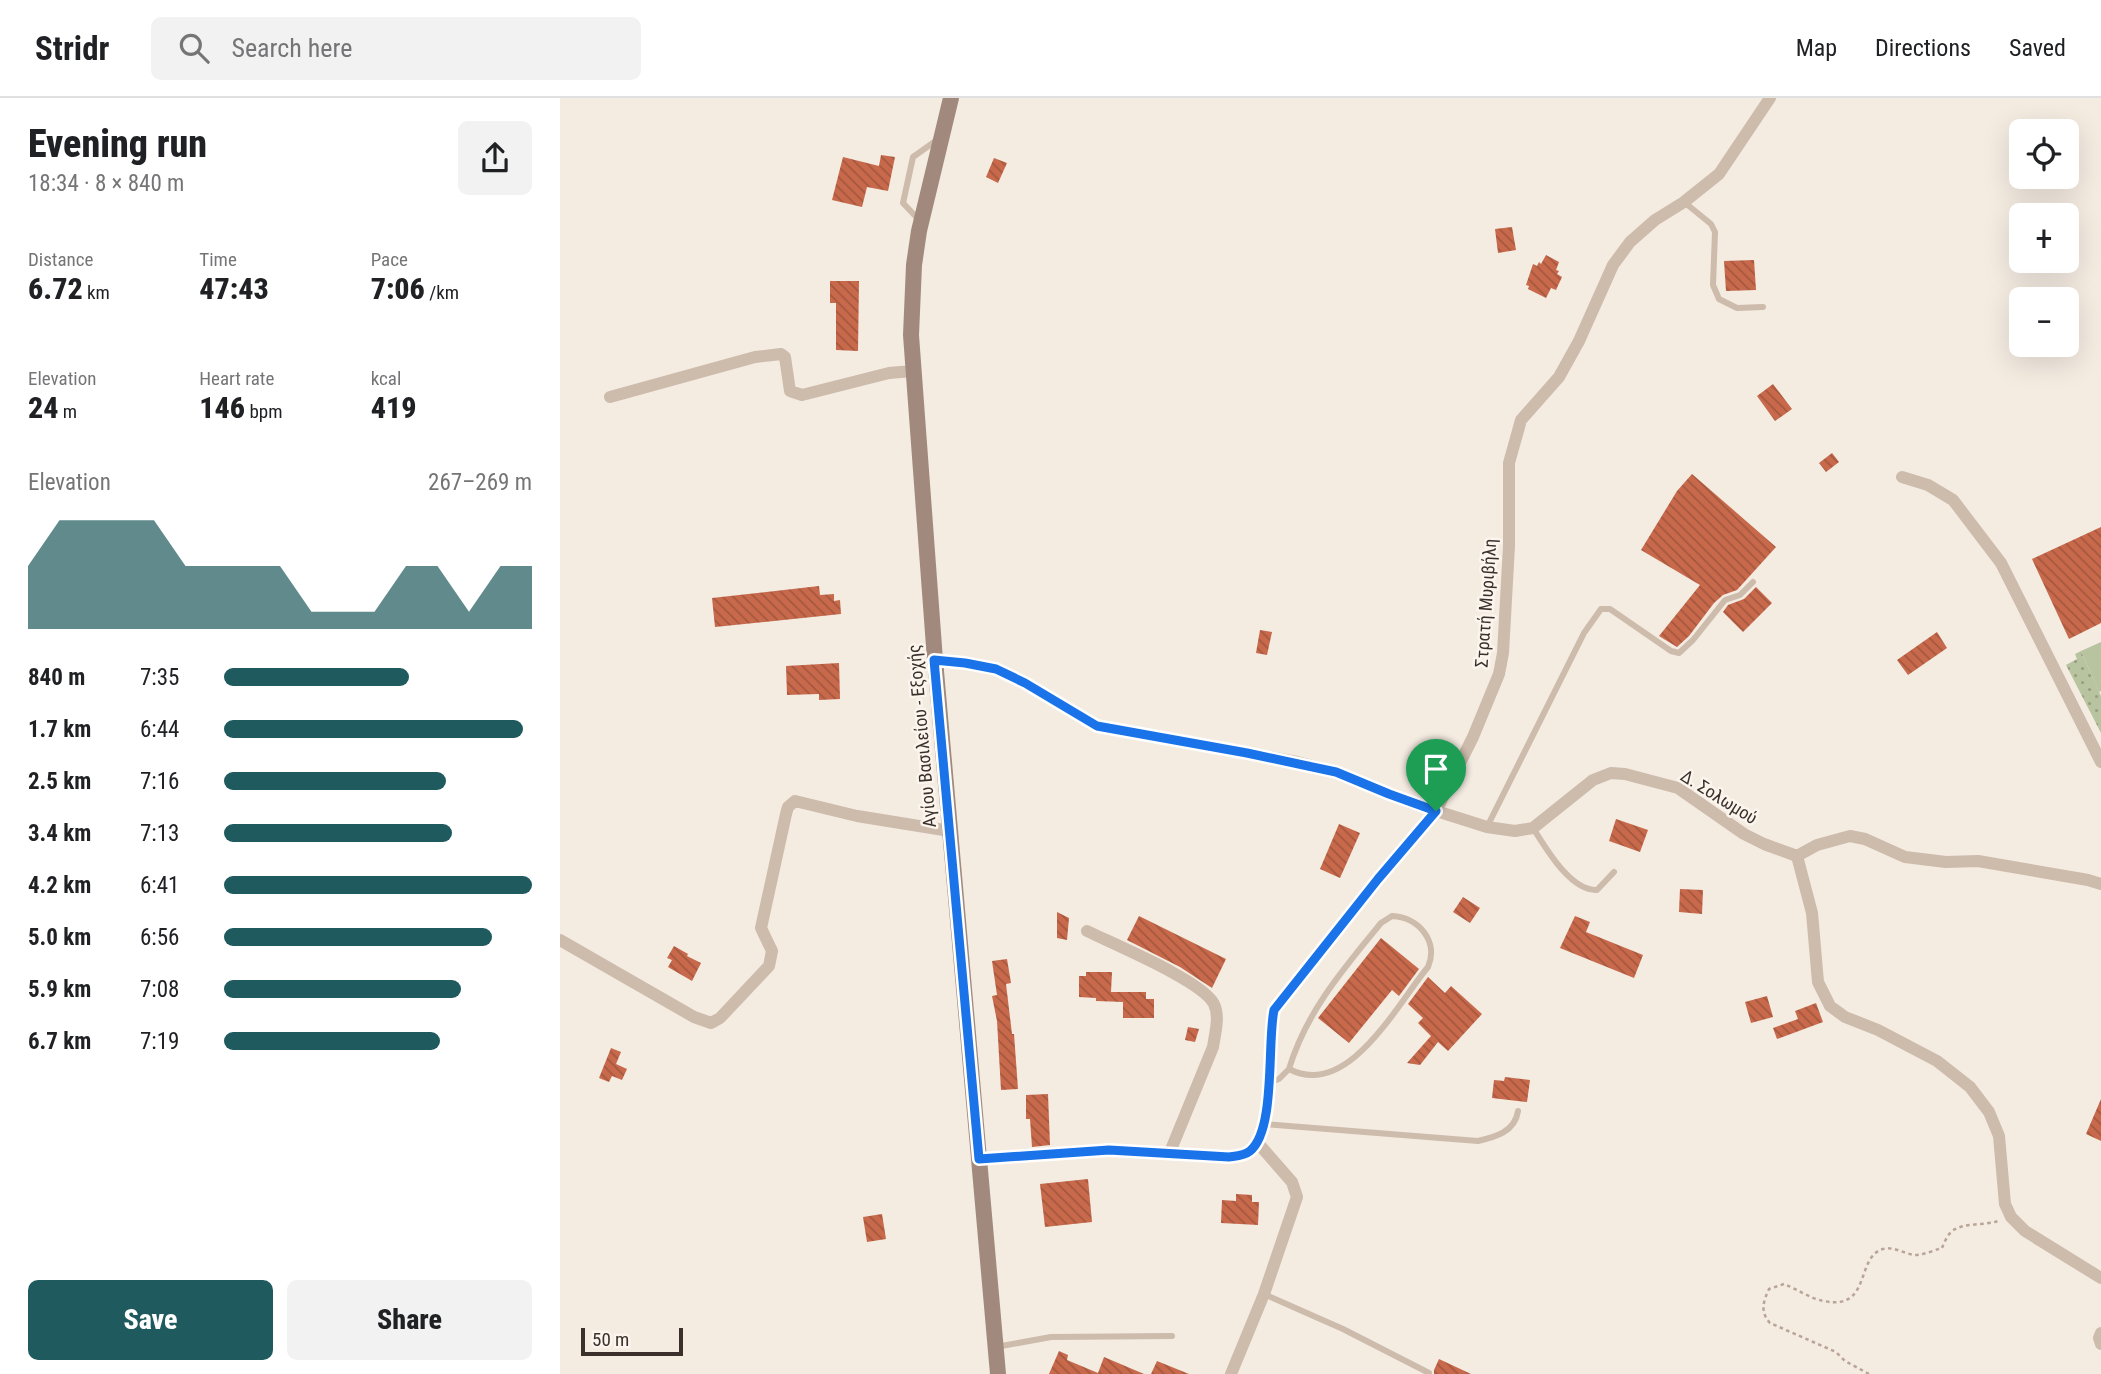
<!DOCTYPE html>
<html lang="en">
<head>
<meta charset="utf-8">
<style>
	:root { --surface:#fff; --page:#f2f2f2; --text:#202124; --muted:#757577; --line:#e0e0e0; --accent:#1f5a5e }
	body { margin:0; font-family:"Roboto Condensed",sans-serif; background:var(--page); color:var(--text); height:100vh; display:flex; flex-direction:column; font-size:26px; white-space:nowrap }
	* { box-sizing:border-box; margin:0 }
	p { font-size:23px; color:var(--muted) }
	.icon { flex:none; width:38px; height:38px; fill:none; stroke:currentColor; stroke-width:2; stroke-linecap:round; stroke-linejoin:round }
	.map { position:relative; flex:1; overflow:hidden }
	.details { display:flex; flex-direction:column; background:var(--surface); width:560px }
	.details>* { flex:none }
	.buttons { position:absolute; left:1449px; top:21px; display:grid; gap:14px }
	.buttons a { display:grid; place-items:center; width:70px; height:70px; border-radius:10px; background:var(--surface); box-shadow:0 7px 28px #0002; font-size:35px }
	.scale { position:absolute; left:21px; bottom:18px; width:102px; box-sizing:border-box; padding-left:7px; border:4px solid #3b302b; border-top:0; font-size:19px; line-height:24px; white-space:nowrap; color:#3b302b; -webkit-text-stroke:5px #fbf5ee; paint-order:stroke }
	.pin { position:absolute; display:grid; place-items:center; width:60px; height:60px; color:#fff; margin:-72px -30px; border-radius:50% 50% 50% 0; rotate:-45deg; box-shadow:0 0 7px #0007 }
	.pin .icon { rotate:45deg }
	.round { display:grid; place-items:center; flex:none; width:74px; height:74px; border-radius:10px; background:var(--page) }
	.summary { display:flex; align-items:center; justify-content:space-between; height:119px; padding:0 28px }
	h1 { font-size:38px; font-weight:800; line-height:52px }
	.metrics { display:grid; grid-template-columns:repeat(3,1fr); gap:10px; height:119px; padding:7px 28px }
	.metrics div { display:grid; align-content:center }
	.metrics b { font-size:30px; font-weight:800 }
	.metrics small { font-size:19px; font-weight:400 }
	.metrics p { font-size:19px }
	.chart { height:196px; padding:14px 28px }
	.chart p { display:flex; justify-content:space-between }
	.chart svg { width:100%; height:126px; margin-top:7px; fill:var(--accent); opacity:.7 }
	.button { display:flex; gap:14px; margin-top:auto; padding:14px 28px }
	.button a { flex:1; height:80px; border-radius:10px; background:var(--accent); color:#fff; font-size:28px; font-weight:800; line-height:80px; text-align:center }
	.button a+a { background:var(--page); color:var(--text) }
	ul { padding:0 28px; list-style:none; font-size:23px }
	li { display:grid; grid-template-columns:112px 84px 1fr; align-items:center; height:52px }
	li i { height:18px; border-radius:9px; background:var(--accent) }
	header { display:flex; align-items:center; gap:42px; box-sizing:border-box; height:98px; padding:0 35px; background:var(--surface); border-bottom:2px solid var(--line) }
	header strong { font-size:33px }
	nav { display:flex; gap:38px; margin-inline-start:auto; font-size:24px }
	.search { width:490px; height:63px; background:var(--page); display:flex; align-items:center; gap:18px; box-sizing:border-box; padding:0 24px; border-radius:10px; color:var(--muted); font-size:26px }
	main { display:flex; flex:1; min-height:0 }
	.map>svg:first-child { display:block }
	.grass { fill:url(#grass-dots) }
	.park { fill:#b8c4a0 }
	.building { fill:url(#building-back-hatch) }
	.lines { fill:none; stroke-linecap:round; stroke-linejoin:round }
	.path { stroke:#b9a596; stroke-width:2.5; stroke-dasharray:3.5 3.5; stroke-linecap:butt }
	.service { stroke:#cdbbac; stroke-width:6 }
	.minor { stroke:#cdbbac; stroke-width:12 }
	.secondary { stroke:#a18a7d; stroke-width:16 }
	.route-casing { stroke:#fff; stroke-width:14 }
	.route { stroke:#1a73e8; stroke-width:9 }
	.labels { text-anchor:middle; stroke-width:5; stroke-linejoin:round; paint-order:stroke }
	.street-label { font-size:18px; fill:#3b302b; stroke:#fbf5ee }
</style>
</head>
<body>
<header>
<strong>Stridr</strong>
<div class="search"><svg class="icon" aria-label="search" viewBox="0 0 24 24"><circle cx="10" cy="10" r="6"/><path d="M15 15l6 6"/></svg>Search here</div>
<nav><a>Map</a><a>Directions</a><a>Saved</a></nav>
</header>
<main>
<section class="details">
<div class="summary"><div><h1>Evening run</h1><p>18:34 · 8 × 840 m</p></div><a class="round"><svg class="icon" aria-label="share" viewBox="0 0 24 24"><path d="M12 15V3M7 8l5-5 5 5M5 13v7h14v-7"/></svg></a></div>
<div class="metrics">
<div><p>Distance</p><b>6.72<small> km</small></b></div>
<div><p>Time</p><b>47:43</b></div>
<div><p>Pace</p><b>7:06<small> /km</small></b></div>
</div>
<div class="metrics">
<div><p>Elevation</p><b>24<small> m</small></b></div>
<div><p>Heart rate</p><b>146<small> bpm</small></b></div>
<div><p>kcal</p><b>419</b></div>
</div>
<div class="chart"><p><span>Elevation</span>267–269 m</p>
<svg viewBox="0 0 160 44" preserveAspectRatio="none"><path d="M0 44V22L10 6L20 6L30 6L40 6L50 22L60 22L70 22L80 22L90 38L100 38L110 38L120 22L130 22L140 38L150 22L160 22V44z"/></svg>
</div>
<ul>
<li><b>840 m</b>7:35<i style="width:60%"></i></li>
<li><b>1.7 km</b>6:44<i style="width:97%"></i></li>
<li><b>2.5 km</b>7:16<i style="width:72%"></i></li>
<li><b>3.4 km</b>7:13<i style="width:74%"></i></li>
<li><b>4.2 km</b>6:41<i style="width:100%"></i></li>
<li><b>5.0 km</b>6:56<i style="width:87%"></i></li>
<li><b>5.9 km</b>7:08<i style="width:77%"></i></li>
<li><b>6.7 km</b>7:19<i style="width:70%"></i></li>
</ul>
<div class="button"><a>Save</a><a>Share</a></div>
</section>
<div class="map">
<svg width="1541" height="1276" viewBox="0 0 1541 1276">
	<defs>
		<pattern id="grass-dots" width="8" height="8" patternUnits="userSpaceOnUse" patternTransform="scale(1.75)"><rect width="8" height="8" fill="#b8c4a0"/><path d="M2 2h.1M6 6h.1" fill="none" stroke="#97a083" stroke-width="1.8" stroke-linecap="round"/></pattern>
		<pattern id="building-back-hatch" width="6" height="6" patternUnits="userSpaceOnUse" patternTransform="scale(1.75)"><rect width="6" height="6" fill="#c8694b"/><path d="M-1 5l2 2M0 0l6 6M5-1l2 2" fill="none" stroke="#a4573f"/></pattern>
	</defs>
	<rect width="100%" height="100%" fill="#f4ebe1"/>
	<path class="grass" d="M1521 553 1541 598V635L1506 567 1517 561 1515 556Z"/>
	<path class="park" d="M1541 544V593L1539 594 1521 553Z"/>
	<path class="building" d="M321 57 335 59 328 93 307 89 302 109 272 102 283 59 319 68Z
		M434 60 447 65 438 85 426 79Z
		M952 129 956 152 938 155 935 131Z
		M986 157 999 164 996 172 999 173 997 176 1002 179 996 192 991 190 986 200 968 191 969 188 966 187 973 166 977 168 979 164 981 166Z
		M1194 162 1196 192 1166 193 1164 163Z
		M270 183H299L298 253 276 252V205H270Z
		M1213 286 1232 311 1215 323 1197 298Z
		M1272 355 1279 364 1266 374 1259 365Z
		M1132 376 1216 449 1177 492 1163 497 1154 505 1129 538 1117 549 1099 538 1140 487 1081 452 1117 393Z
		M1541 429V525L1509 541 1472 461Z
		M259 488 260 497 274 496V503L280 502 281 516 155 529 152 500Z
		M1196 489 1212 505 1183 534 1163 514 1168 507 1184 501Z
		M700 532 712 534 707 557 696 555Z
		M1377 534 1387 550 1348 577 1337 562Z
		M279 565 280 601 259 602V596L227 597 226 568Z
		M1056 721 1088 732 1080 754 1049 743Z
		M779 726 800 735 780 780 760 771Z
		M1120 791 1143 792 1142 816 1119 814Z
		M903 799 920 810 910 825 893 814Z
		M497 814 509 820 507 842 497 840Z
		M579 818 666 861 652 890 620 869 567 842Z
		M1015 818 1030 824 1026 834 1083 857 1074 880 1000 850Z
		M821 840 859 871 839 898 832 892 789 945 758 920Z
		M114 848 128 856 127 858 141 865 132 883 108 869 112 862 107 860Z
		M447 861 451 885 446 886 452 936H454L458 991 441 992 437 923 432 898 437 897 432 863Z
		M526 874H552L551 894H586V901H594V920H563V904L536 903V900L519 899V878H526Z
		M868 879 885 895 891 888 922 916 888 953 878 944 860 967 847 965 871 938 858 925 863 920 848 906Z
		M1207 898 1213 919 1191 925 1185 904Z
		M1256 905 1263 924 1217 941 1213 930 1238 921 1235 913Z
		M628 929 639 931 635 944 625 942Z
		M51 950 61 954 56 966 67 971 62 982 52 978 49 984 39 980Z
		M945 979 970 982 967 1004 932 1000 934 982 944 983Z
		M488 996 490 1047 472 1049 470 1021H466V997Z
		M1541 1001V1043L1526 1036Z
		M528 1081 532 1124 485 1129 480 1086Z
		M676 1096 692 1097V1104H699L698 1127 661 1125 662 1102 676 1103Z
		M322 1116 326 1141 307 1144 303 1119Z
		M499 1253 508 1257 507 1262 538 1275 544 1259 584 1276H489Z
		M879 1261 911 1276H874V1272Z
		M597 1263 629 1276H591Z"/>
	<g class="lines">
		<path class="path" d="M1309 1276 1285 1263 1276 1254 1210 1225C1200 1214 1203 1204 1209 1191L1224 1186C1237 1191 1251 1201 1264 1203 1312 1213 1295 1159 1323 1151 1333 1148 1345 1156 1355 1157 1364 1157 1374 1152 1382 1150 1384 1145 1387 1138 1391 1134 1402 1124 1424 1128 1438 1123"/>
		<path class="service" d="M1124 104 1151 126 1155 134 1153 187 1159 201 1177 210 1203 209
			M360 123 343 105 353 59 377 42
			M927 729 1024 535 1041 511H1050L1111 553 1119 555 1133 542 1165 502 1180 497 1193 484
			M973 730C986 750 1010 793 1037 792L1054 774
			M710 984 719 981 729 971C788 1002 837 906 868 869 879 844 859 819 832 818L821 825C784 870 746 914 729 971
			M703 1026 918 1043C935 1039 955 1034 958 1013
			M704 1196 783 1231 869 1275
			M436 1249 491 1239 612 1238"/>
		<path class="minor" d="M50 299 195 259 221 256 225 259 230 293 242 297 329 275 353 273
			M1342 379 1368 387 1393 402 1441 465 1541 664
			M375 562 405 565 436 571 465 585 537 628 737 664 776 674 851 705 927 729 955 733 973 730 1033 682 1051 675 1065 676 1118 690 1184 736 1204 746 1237 758 1252 815 1258 884 1270 908 1285 919 1318 932 1377 963 1410 989 1429 1014 1439 1038 1445 1106 1451 1119 1465 1133 1541 1180
			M1237 758 1257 747 1290 738 1305 741 1345 759 1386 764 1418 763 1528 782 1541 786
			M527 833C553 846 643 883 654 906 660 919 655 935 653 949L610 1054
			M0 842 134 919 151 925 160 920 209 868 212 853 201 830 226 716 228 709 235 703 297 718 390 733
			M419 1061 549 1052 669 1059C676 1058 684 1058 690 1053 716 1032 706 944 714 912L818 781 876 713 913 639 939 576 943 555 949 448V365L961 322 999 279 1019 243 1053 167 1070 144 1095 122 1124 104 1159 76 1210 0
			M1541 1235 1539 1240 1541 1246
			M671 1276 704 1196 737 1099 732 1084 697 1044"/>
		<path class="secondary" d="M391 0 359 133 354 167 351 237 375 562 438 1276"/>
	</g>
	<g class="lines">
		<g class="route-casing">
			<path id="route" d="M374 562 405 565 436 571 465 585 537 628 687 655 776 674 829 696 876 713 818 781 714 912C707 944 716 1032 690 1053 684 1058 676 1058 669 1059L549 1052 419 1061Z"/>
		</g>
		<use href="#route" class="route"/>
	</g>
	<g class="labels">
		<g class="street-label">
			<text transform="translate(926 505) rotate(-86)" y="6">Στρατή Μυριβήλη</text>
			<text transform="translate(362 638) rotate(-95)" y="6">Αγίου Βασιλείου - Εξοχής</text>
			<text transform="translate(1159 699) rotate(32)" y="6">Δ. Σολωμού</text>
		</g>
	</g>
</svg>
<div class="buttons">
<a><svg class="icon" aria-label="locate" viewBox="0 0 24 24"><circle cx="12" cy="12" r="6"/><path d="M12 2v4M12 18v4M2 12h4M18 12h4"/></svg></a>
<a>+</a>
<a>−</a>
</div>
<div class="scale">50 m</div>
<div class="pin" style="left:876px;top:713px;background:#1e9e55"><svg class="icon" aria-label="arrive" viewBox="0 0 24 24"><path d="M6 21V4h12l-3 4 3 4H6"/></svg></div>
</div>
</main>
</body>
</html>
